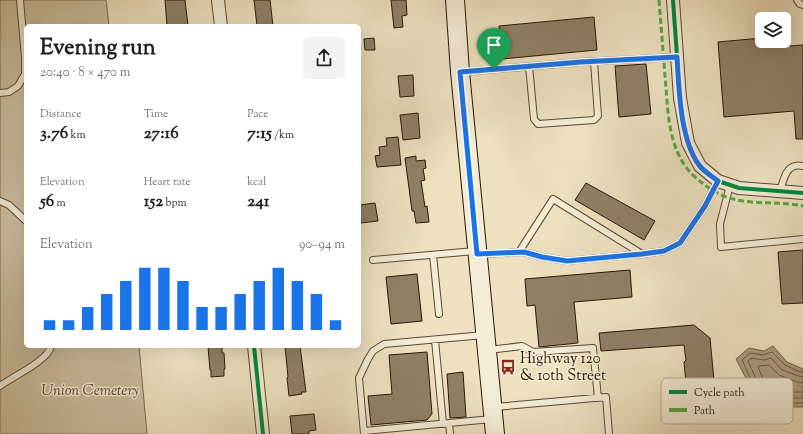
<!DOCTYPE html>
<html lang="en">
<head>
<meta charset="utf-8">
<style>
	:root { --surface:#fff; --page:#f2f2f2; --text:#222; --muted:#767676; --accent:#1a73e8 }
	body { margin:0; font-family:"Sorts Mill Goudy",serif; background:var(--page); color:var(--text); height:100vh; display:flex; flex-direction:column; font-size:15px; white-space:nowrap }
	* { box-sizing:border-box; margin:0 }
	p { font-size:13px; color:var(--muted) }
	.icon { flex:none; width:22px; height:22px; fill:none; stroke:currentColor; stroke-width:2; stroke-linecap:round; stroke-linejoin:round }
	.map { position:relative; flex:1; overflow:hidden }
	.details { position:absolute; left:24px; top:24px; width:337px; height:324px; display:flex; flex-direction:column; background:var(--surface); border-radius:6px; box-shadow:0 4px 16px #0002 }
	.details>* { flex:none }
	.tools { position:absolute; left:755px; top:12px; display:grid; gap:8px }
	.tools a { display:grid; place-items:center; width:36px; height:36px; border-radius:6px; background:var(--surface); box-shadow:0 4px 16px #0002; font-size:20px }
	.pin { position:absolute; display:grid; place-items:center; width:34px; height:34px; color:#fff; margin:-41px -17px; border-radius:50% 50% 50% 0; rotate:-45deg; box-shadow:0 0 4px #0007 }
	.pin .icon { rotate:45deg }
	.round { display:grid; place-items:center; flex:none; width:42px; height:42px; border-radius:6px; background:var(--page) }
	.summary { display:flex; align-items:center; justify-content:space-between; height:68px; padding:0 16px }
	h1 { font-size:22px; font-weight:800; line-height:30px }
	.metrics { display:grid; grid-template-columns:repeat(3,1fr); gap:6px; height:68px; padding:4px 16px }
	.metrics div { display:grid; align-content:center }
	.metrics b { font-size:17px; font-weight:800 }
	.metrics small { font-size:11px; font-weight:400 }
	.metrics p { font-size:11px }
	.chart { height:112px; padding:8px 16px }
	.chart p { display:flex; justify-content:space-between }
	.chart svg { width:100%; height:72px; margin-top:4px; stroke:var(--accent); stroke-width:6 }
	.map>svg:first-child { display:block }
	.green { fill:#ccbea0; stroke:#7c6a52 }
	.water { fill:#ab9c80; stroke:#78664e }
	.lines { fill:none; stroke-linecap:round; stroke-linejoin:round }
	.shore { stroke:#6b5942; stroke-width:1 }
	.building { fill:#908066; stroke:#2b1604 }
	.lane-casing { stroke:#5c4933; stroke-width:8 }
	.street-casing { stroke:#5c4933; stroke-width:14 }
	.secondary-casing { stroke:#2b1604; stroke-width:20 }
	.lane { stroke:#f3ecd6; stroke-width:6 }
	.street { stroke:#f3ecd6; stroke-width:12 }
	.secondary { stroke:#f3ecd6; stroke-width:18 }
	.quiet { stroke:#54a940; stroke-width:3; stroke-dasharray:6 3; stroke-linecap:butt }
	.cycleway-casing { stroke:#f3ecd6; stroke-width:6 }
	.cycleway { stroke:#00873e; stroke-width:4 }
	.route-casing { stroke:#fff; stroke-width:8 }
	.route { stroke:#1a73e8; stroke-width:5 }
	.labels { text-anchor:middle; stroke-width:3; stroke-linejoin:round; paint-order:stroke }
	.poi-label { font-size:15px; fill:#2b1604; stroke:#f3ecd6; text-anchor:start }
	.park-label { font-size:15px; font-style:italic; fill:#5b4833; stroke:#f3ecd6 }
	.key { fill:#f3ecd6; stroke:#b7ac97; stroke-width:1 }
	.key-label { font-size:11px; fill:#2b1604 }
</style>
</head>
<body>
<div class="map">
<svg width="803" height="434" viewBox="0 0 803 434">
	<rect width="100%" height="100%" fill="#ede1c0"/>
	<filter id="stains"><feTurbulence type="fractalNoise" baseFrequency=".005" numOctaves="4"/><feColorMatrix values="0 0 0 0 .2 0 0 0 0 .09 0 0 0 0 .02 0 0 0 .5 -.17"/></filter>
	<radialGradient id="worn" r=".72"><stop offset=".6" stop-color="#630" stop-opacity="0"/><stop offset="1" stop-color="#630" stop-opacity=".3"/></radialGradient>
	<path class="green" d="M0 0H106L109 26H26V346H139L147 434H0Z"/>
	<path class="water" d="M773 346 787 362 803 369V407H785L759 394 750 386 736 359 749 348 764 351Z"/>
	<g class="lines">
		<path class="shore" d="M803 372H800L785 365 772 352 763 355 750 353 742 360 753 384 761 391 786 403H803
			M803 377 799 376 782 370 771 358 764 360 752 358 748 361 757 381 764 387 787 398H803
			M803 383 797 382 779 375 769 365 759 366 758 367 762 377 767 382 789 392H803"/>
	</g>
	<path class="building" d="M165 0H185L188 26H167Z
		M254 0H270L273 26H257Z
		M391 0H406L407 15 402 16 403 27 394 28Z
		M594 17 597 50 502 59 499 26Z
		M374 38 375 50H365L364 39Z
		M762 38V41H788L789 46 803 45V139H796L794 111 724 117 718 42Z
		M646 64 651 114 619 117 615 66Z
		M413 75 414 96 400 97 398 76Z
		M418 113 420 138 403 140 400 115Z
		M398 137 401 165 377 167 375 156 380 155 379 147 387 146 386 138Z
		M416 156V161L425 160 426 168 423 169 425 180 421 181 425 207 427 206 429 222 416 223 414 211H412L405 158Z
		M586 183 655 221 644 240 575 200Z
		M375 203 378 221 361 223 359 205Z
		M803 250V303L782 304 778 252Z
		M630 270 632 297 574 302 578 343 539 347 535 305 527 306 525 279Z
		M417 274 422 321 391 324 386 277Z
		M694 325 710 338 716 402 688 405 684 362 686 360 684 345 601 351 599 333Z
		M222 346V353H224L225 369H224V376L211 377V370H210L208 347Z
		M285 346H300L306 392H301L302 394 289 396 287 378 288 377Z
		M427 352 432 414 427 420 371 425 368 396 392 394 389 355Z
		M463 372 466 417 450 418 447 374Z
		M314 414 316 430 309 431V434H292L290 416Z"/>
	<g class="lines">
		<g class="lane-casing">
			<path id="lane" d="M797 0 800 4 803 5
				M529 66 534 119 538 124 594 120 598 116 594 62
				M462 72 581 62 677 57
				M0 93 9 92 18 86 25 74V58L20 0
				M730 185 720 224 721 247 803 239
				M780 191C784 179 786 162 803 166
				M0 201 9 205 26 221
				M519 252 553 199 642 254
				M480 254 524 252 542 257 567 261 642 254 664 251 680 243 705 206 718 181
				M433 255 439 314
				M373 260 475 251
				M435 340 443 424
				M488 350 522 346 533 352 593 348 598 398
				M0 386C12 377 49 360 51 346
				M495 407 606 397 609 434
				M449 423 450 434
				M364 431 492 419
				M364 434 359 378 368 359 373 351 384 344 484 335"/>
		</g>
		<g class="street-casing">
			<path id="street" d="M218 0 221 26
				M673 0 680 98 688 143 700 166 718 181 739 188 803 193
				M254 346 263 434"/>
		</g>
		<g class="secondary-casing">
			<path id="secondary" d="M455 0 460 72 495 434"/>
		</g>
		<use href="#lane" class="lane"/>
		<use href="#street" class="street"/>
		<use href="#secondary" class="secondary"/>
		<path class="quiet" d="M659 0C661 25 663 51 665 76 668 107 667 141 686 167 690 173 696 178 701 182 709 189 723 197 733 199 756 205 780 201 803 206"/>
		<g class="cycleway-casing">
			<path id="cycleway" d="M673 0 680 98 688 143 700 166 718 181 739 188 803 193
				M254 346 263 434"/>
		</g>
		<use href="#cycleway" class="cycleway"/>
	</g>
	<g class="lines">
		<g class="route-casing">
			<path id="route" d="M677 57C679 89 680 139 699 165 703 171 712 176 718 181L705 206 680 243 664 251 642 254 567 261 542 257 524 252 477 254 460 72 581 62Z"/>
		</g>
		<use href="#route" class="route"/>
	</g>
	<defs>
		<g id="bus-bare" transform="scale(1.2)"><path d="M-5-6H5V4H4V6H2V4H-2V6H-4V4H-5ZM-3.5-4V0h7V-4ZM-3.5 1.2v1.5H-2V1.2ZM2 1.2v1.5H3.5V1.2Z" fill="#8f2418" stroke="#f3ecd6" stroke-width="2.5" paint-order="stroke"/></g>
	</defs>
	<g fill-rule="evenodd">
		<use href="#bus-bare" x="508" y="367"/>
	</g>
	<g class="labels">
		<g class="poi-label">
			<text x="520" y="363">Highway 120<tspan x="520" dy="17">&amp; 10th Street</tspan></text>
		</g>
		<g class="park-label">
			<text x="90" y="395">Union Cemetery</text>
		</g>
	</g>
	<rect x="661" y="378" width="132" height="46" rx="6" class="key"/>
	<rect x="669" y="390" width="18" height="4" fill="#00873e"/>
	<rect x="669" y="408" width="18" height="4" fill="#54a940"/>
	<g class="key-label">
		<text x="694" y="396">Cycle path</text>
		<text x="694" y="414">Path</text>
	</g>
	<rect width="100%" height="100%" filter="url(#stains)"/>
	<rect width="100%" height="100%" fill="url(#worn)"/>
</svg>
<div class="tools">
<a><svg class="icon" aria-label="layers" viewBox="0 0 24 24"><path d="M12 4l9 5-9 5-9-5zM3 14l9 5 9-5"/></svg></a>
</div>
<div class="pin" style="left:494px;top:69px;background:#1e9e55"><svg class="icon" aria-label="arrive" viewBox="0 0 24 24"><path d="M6 21V4h12l-3 4 3 4H6"/></svg></div>
<section class="details">
<div class="summary"><div><h1>Evening run</h1><p>20:40 · 8 × 470 m</p></div><a class="round"><svg class="icon" aria-label="share" viewBox="0 0 24 24"><path d="M12 15V3M7 8l5-5 5 5M5 13v7h14v-7"/></svg></a></div>
<div class="metrics">
<div><p>Distance</p><b>3.76<small> km</small></b></div>
<div><p>Time</p><b>27:16</b></div>
<div><p>Pace</p><b>7:15<small> /km</small></b></div>
</div>
<div class="metrics">
<div><p>Elevation</p><b>56<small> m</small></b></div>
<div><p>Heart rate</p><b>152<small> bpm</small></b></div>
<div><p>kcal</p><b>241</b></div>
</div>
<div class="chart"><p><span>Elevation</span>90–94 m</p>
<svg viewBox="0 0 160 44" preserveAspectRatio="none"><path d="M5 44V38M15 44V38M25 44V30M35 44V22M45 44V14M55 44V6M65 44V6M75 44V14M85 44V30M95 44V30M105 44V22M115 44V14M125 44V6M135 44V14M145 44V22M155 44V38"/></svg>
</div>
</section>
</div>
</body>
</html>
